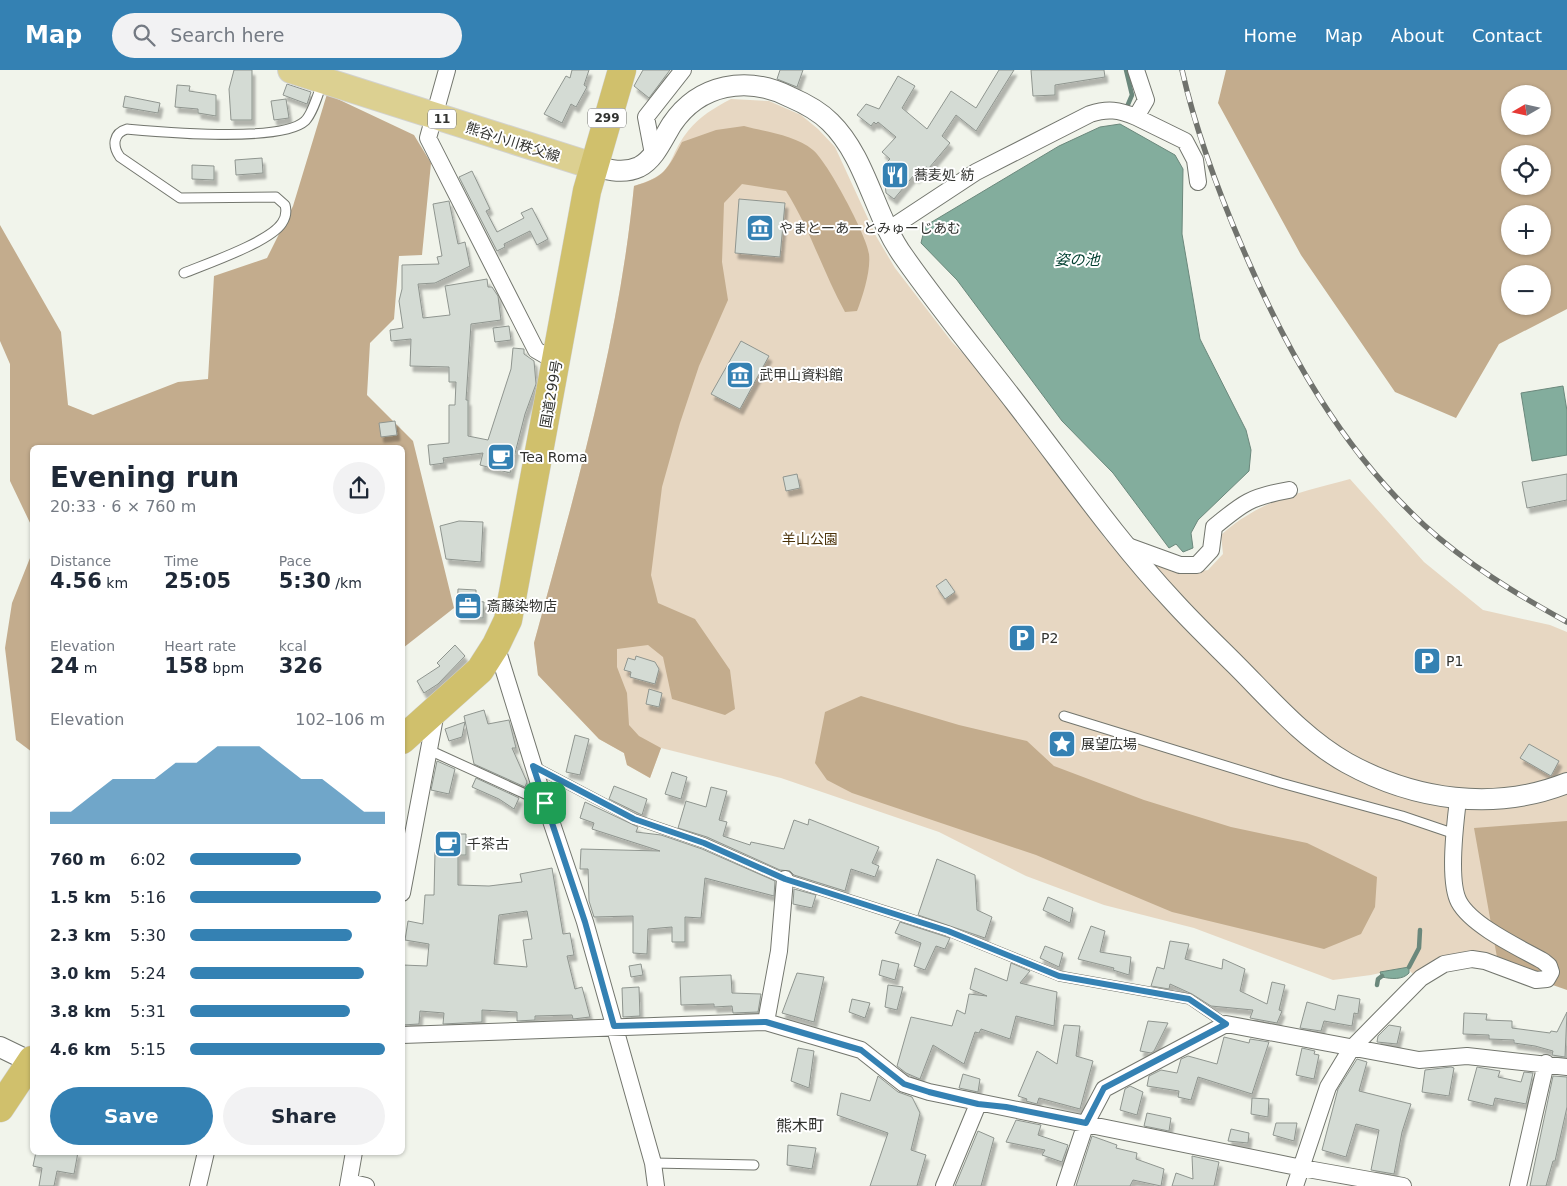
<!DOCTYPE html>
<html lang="en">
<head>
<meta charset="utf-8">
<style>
	:root { --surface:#fff; --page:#f2f2f3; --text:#1f2937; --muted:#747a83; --accent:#3481b3 }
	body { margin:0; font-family:"DejaVu Sans","Noto Sans JP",sans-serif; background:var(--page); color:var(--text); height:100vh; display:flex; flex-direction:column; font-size:19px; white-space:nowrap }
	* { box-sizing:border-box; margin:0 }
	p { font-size:16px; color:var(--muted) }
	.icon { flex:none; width:28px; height:28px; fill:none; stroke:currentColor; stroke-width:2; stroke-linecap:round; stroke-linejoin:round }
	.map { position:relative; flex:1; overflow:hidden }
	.details { position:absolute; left:30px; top:375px; width:375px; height:710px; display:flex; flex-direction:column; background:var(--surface); border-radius:8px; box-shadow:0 1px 4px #0004 }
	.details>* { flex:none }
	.needle { width:32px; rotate:261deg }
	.tools { position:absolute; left:1501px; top:15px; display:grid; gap:10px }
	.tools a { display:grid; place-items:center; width:50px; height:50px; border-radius:50%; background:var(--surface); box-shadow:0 1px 4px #0004; font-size:25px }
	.pin { position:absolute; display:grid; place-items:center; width:42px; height:42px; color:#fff; margin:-21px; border-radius:10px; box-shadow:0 2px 8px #0006 }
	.round { display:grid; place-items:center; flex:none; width:52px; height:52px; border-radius:26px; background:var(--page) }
	.headline { display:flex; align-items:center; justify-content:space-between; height:85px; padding:0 20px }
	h1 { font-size:28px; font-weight:700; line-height:38px }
	.figures { display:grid; grid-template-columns:repeat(3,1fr); gap:8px; height:85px; padding:5px 20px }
	.figures div { display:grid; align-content:center }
	.figures b { font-size:21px; font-weight:700 }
	.figures small { font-size:14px; font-weight:400 }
	.figures p { font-size:14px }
	.chart { height:140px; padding:10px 20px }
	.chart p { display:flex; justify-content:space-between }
	.chart svg { width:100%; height:90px; margin-top:5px; fill:var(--accent); opacity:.7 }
	.action { display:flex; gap:10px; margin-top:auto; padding:10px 20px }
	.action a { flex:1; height:58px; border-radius:30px; background:var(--accent); color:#fff; font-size:20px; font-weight:700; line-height:58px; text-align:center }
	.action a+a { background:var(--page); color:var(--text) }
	ul { padding:0 20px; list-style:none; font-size:16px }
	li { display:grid; grid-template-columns:80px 60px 1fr; align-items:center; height:38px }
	li i { height:12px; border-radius:6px; background:var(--accent) }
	header { display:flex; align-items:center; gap:30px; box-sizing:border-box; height:70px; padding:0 25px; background:var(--accent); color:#fff }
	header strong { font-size:24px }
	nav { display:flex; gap:28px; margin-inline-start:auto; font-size:18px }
	.search { width:350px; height:45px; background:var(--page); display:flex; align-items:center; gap:12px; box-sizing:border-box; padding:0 18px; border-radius:28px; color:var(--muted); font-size:19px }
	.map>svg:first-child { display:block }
	.green { fill:#e7d7c2 }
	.forest { fill:#c3ac8d; fill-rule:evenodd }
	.water { fill:#83ad9d; stroke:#6b887c }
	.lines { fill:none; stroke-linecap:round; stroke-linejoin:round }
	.stream { stroke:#6b887c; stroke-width:4.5 }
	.building { fill:#d4dbd4; stroke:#8f958f; fill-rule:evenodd; filter:url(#shadow) }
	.service-casing { stroke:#73766e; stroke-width:11 }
	.minor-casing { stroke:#73766e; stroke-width:18 }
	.tertiary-casing { stroke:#73766e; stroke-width:22 }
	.primary-casing { stroke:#d2d2d1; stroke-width:28 }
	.trunk-casing { stroke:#d2d2d1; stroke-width:29 }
	.service { stroke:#fff; stroke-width:9 }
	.minor { stroke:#fff; stroke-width:16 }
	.tertiary { stroke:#fff; stroke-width:20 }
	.primary { stroke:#dcd091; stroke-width:26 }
	.trunk { stroke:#d0c06c; stroke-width:28 }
	.rail-casing { stroke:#70726d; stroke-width:5.5 }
	.rail { stroke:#fff; stroke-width:4; stroke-dasharray:11; stroke-linecap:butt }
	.route-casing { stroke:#fff; stroke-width:10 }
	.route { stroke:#3481b3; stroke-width:6 }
	.labels { text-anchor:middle; stroke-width:4; stroke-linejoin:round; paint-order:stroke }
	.shield { fill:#fff; stroke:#70706e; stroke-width:1 }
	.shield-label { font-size:12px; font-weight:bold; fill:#323330 }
	.street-label { font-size:14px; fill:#323330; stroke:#fff }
	.poi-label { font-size:14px; fill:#323330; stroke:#fff; text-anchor:start }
	.park-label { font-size:14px; fill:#4b3209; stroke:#fff }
	.water-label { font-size:15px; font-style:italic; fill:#034031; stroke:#fff }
	.quarter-label { font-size:16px; fill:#323330; stroke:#fff }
</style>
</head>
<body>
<header>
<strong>Map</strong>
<div class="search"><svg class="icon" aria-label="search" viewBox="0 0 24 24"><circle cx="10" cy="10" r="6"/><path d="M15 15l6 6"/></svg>Search here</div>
<nav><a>Home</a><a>Map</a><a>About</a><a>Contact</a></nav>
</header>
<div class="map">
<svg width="1567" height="1116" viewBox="0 0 1567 1116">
	<defs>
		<filter id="shadow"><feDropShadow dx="3" dy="5.5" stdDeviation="1" flood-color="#0004"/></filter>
	</defs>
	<rect width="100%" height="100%" fill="#f1f4eb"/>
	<path class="green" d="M731 29 769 31 801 45 818 59 835 77 876 166 895 198 952 272 996 318 1106 470 1144 480 1188 503 1208 500 1223 484 1221 465C1261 429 1300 423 1350 409L1424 492 1483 540 1550 555 1567 562V893L1538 904 1471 882 1415 906 1410 901 1408 897 1371 905 1333 910 1194 858 1104 835 1026 806 939 762 781 708 661 678 650 708 627 695 624 683 599 669 538 605 534 573C575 422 619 272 634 116 678 103 665 90 688 61 700 46 714 38 731 29Z"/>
	<path class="forest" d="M1226 0H1567V239L1499 274 1456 348 1395 322 1301 185 1218 33ZM1510 24H1542V56H1510ZM1510 84H1542V116H1510ZM1510 144H1542V176H1510ZM1510 204H1542V236H1510Z
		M327 24 414 65 431 93 422 185 399 186 394 249 370 273 367 325 413 371 454 538 403 578 402 378H32V457L10 411V294L0 271V155L61 262 68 335 93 345 178 312 208 309 214 206 267 188 293 136Z
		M744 56C766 62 795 65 813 80 827 91 867 166 869 184 871 200 863 226 857 241L845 242C823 202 810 159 786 121L742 114 724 133 722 192 728 230 699 296 680 353 662 417 651 505 658 533 695 549 730 600 735 639 725 645 672 629 663 587 648 575 617 579V597L627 623 629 655 639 666 661 678 650 708 627 695 624 683 599 669 538 605 534 573C575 422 619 272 634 116 665 107 667 100 682 72L716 60Z
		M32 483V682L16 670 5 578 12 533Z
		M861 626 959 655 1027 671 1054 696 1144 730 1231 757 1307 773 1377 807 1375 837 1361 864 1324 879 1172 842 1036 785 852 723 827 710 815 693 825 642Z
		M1567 751V920L1518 903 1498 893 1474 758Z"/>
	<path class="water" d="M1120 54 1175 85 1183 99 1182 164 1200 269 1246 360 1251 380 1249 401 1198 450 1191 463 1193 478 1183 482 1176 474 1169 478 1113 403 1062 351 957 210 921 173 925 156 1059 76 1100 57Z
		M1563 316 1567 341V385L1532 391 1521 323Z
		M1409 897V903C1403 910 1391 909 1382 907L1380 902Z"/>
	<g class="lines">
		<path class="stream" d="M1126 0 1132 25 1126 39
			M1409 897 1419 878 1420 860
			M1377 915 1378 909 1382 906"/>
	</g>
	<path class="building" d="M234 0H252V50H231L229 19Z
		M572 0H589L584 15 587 17 576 37 571 34 562 53 544 44 566 6 570 8Z
		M643 0H670L649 28 634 16Z
		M780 0H803L797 17 777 9Z
		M999 0H1014L976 61 956 45 942 66 950 73 929 98 926 97 916 108 914 105 894 129 886 123 885 114 891 95 887 92 890 89 882 82 896 67 878 52 876 54 874 52 871 56 857 45 866 34 879 39 898 6 915 16 902 38 927 59 951 21 976 38Z
		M1031 0H1104L1105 7 1055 15V25L1033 26Z
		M287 14 311 22 307 34 283 25Z
		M177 15 190 16 189 21 216 25V46L198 43V39L175 37Z
		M125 26 160 33 158 43 123 37Z
		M286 29 289 48 274 50 271 31Z
		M262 88 263 103 236 105 235 90Z
		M192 95 214 96V110L192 109Z
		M472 101 490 139 486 141 497 162 524 148 521 143 532 138 548 169 537 175 530 161 504 174 505 177 497 181 459 107Z
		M739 129 785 133 780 187 735 183Z
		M449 131 458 174 465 172 470 196 435 213 418 214 423 248 450 245 445 216 487 209 488 217H492L498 226 501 250 471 254 466 330H468V366L488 370 511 299 513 278 524 279V284L534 291 536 314 525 344 510 403 480 395 483 383 443 388 444 393 430 395 428 375 449 373V335H455L456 312H449V297L410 296 411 269 391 271 390 260 403 258 399 231 402 219V195L439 194 437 187 442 186 433 134Z
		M509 256 511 270 495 272 493 258Z
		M741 271 769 286 740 339 711 324Z
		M395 351 397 365 381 367 379 353Z
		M797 404 800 418 786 421 783 407Z
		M1567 404V430L1527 438 1522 412Z
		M459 451 483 452 481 492 446 489 440 456Z
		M946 509 955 522 945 529 936 516Z
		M458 519 476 520V531L484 532 483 548 457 547Z
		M455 575 465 586 438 614 424 623 417 611 440 596 437 593Z
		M636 586 655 592 659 599 655 614 630 607 631 602 624 600 628 588 635 590Z
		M649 619 662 623 659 637 646 634Z
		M484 640 488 654 509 650 516 678H512L527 712 525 717 474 694 464 646Z
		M465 652 462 667 449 671 445 659Z
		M575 665 589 669 580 705 566 702Z
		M1529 674 1559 691 1551 706 1520 688Z
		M437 691 455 699 449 724 431 720Z
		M672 702 687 707 681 729 665 724Z
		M476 708 519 728 514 739 499 729 472 717Z
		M614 716 647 729 642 745 609 729Z
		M711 717 727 721 719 750 727 752 723 766 750 775 751 772 784 779 794 750 808 755 809 749 879 777 872 793 879 796 875 807 851 799 845 821 794 805 790 801 780 800 707 767 678 758 686 731 706 737Z
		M585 732 638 757 636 762 661 765 702 779 775 811 774 826 705 808 701 848 685 847V872H672V857L648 859 647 884 633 883V846L594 847 589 831 588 799H580L581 779 660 781 592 759 594 753 580 748Z
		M452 764H466V785H458V815L489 816 522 812 520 804 552 798 563 864 570 863 574 885 567 886 575 919 582 917 590 947 573 949 572 945 535 946V950L517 951V942L482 940V952L443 954 444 943 420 941 419 954 402 955 403 895 427 896 429 874 405 870 408 851 423 854 425 825H434L435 782 443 785ZM527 841 532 869 523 870 527 897 494 894 499 845Z
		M937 789 975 805 977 840 992 847 985 868 918 845Z
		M794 819 816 825 812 838 793 834Z
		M1048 827 1073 838 1070 853 1043 840Z
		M900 852 950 868 945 879 936 876 925 900 914 896 921 873 895 863Z
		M1091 856 1105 861 1100 882 1131 887 1129 905 1113 900 1114 898 1078 889Z
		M1170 871 1189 874 1185 889 1222 899 1223 889 1245 899 1240 921 1267 934 1272 912 1285 915 1279 940 1282 941 1277 953 1250 948 1253 940 1211 936 1192 924 1170 914 1169 919 1151 916 1157 897 1164 899Z
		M1045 876 1063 883 1059 897 1040 888Z
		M882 890 899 894 895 910 879 905Z
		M1011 893 1030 901 1020 913 1057 922 1054 956 1016 946 1010 969 981 959 979 963 975 962 964 994 933 975 920 1009 906 1003 897 996 911 947 952 956 957 940 965 944 969 924 987 926 970 919 975 898 1007 911Z
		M641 894 643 905 631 907 629 896Z
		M797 903 824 907 814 952 782 943Z
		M731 905 732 923 761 924 758 942 733 943 732 936 714 937V934L681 935 680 907Z
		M888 915 903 917 897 940 885 937Z
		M639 917 640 946 623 947 622 918Z
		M1338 925 1360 929 1358 944 1354 943 1352 956 1324 951 1321 961 1300 958 1307 932 1335 940Z
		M852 929 870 933 865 948 849 942Z
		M1567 942 1565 987 1552 985 1553 981 1535 976 1514 973V970L1489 969V965L1463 964 1464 943 1487 944 1486 950 1512 951V958L1550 963 1551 961 1557 962Z
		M1148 951 1168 953 1154 981 1151 983 1140 981Z
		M1064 955 1080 956 1076 986 1093 991 1080 1039 1039 1028 1037 1034 1026 1031 1027 1029 1018 1026 1037 981 1057 994Z
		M1389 955 1401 957 1397 974 1377 972 1378 966Z
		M1224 967 1249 973 1250 969 1269 972 1252 1024 1198 1007 1191 1030 1178 1027 1179 1021 1147 1016 1149 1006 1161 1000 1177 1003 1181 989 1188 986 1217 994Z
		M798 978 814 981 809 1018 791 1011Z
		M1302 978 1315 981 1314 984 1319 985 1314 1009 1296 1005Z
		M1357 989 1367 992 1359 1021 1411 1034 1402 1062 1394 1104 1371 1100 1379 1060 1356 1054 1346 1087 1322 1080 1338 1019Z
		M1451 997 1454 998 1449 1026 1422 1022 1425 1000Z
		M1477 997 1500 1001 1498 1007 1521 1012 1524 1002 1533 1003 1526 1034 1495 1028 1493 1036 1468 1030Z
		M963 1004 980 1009 978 1022 959 1018Z
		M878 1006 898 1022 912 1027 920 1043 911 1080 926 1085 917 1116H870L888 1063 837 1045 841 1023 870 1031Z
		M1553 1006 1567 1007V1037L1555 1091H1553L1546 1116H1530Z
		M1130 1016 1143 1022 1137 1045 1120 1040 1125 1019Z
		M1252 1028 1269 1029 1268 1047 1251 1044Z
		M1147 1043 1171 1048 1169 1061 1144 1056Z
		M1016 1050 1041 1055 1038 1065 1068 1075 1062 1092 1042 1085 1045 1080 1006 1072Z
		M1276 1053H1297L1294 1071 1273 1065Z
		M1231 1059 1249 1063 1248 1073 1228 1071Z
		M978 1061 994 1068 981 1116H955Z
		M1092 1066 1117 1075 1116 1078 1137 1083 1136 1089 1164 1099 1161 1116 1133 1110 1130 1116H1076Z
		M788 1075 816 1078 812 1099 787 1095Z
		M36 1082H78L74 1104 57 1101 54 1116H39L42 1098 33 1096Z
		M1192 1086 1219 1092 1214 1116H1172L1176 1103 1193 1109Z"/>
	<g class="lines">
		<g class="service-casing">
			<path id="service" d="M184 203C206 194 270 172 282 153 286 147 287 142 285 135L276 127 180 128 120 87C112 76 113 63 127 59 161 62 281 73 305 51 313 43 318 24 322 13
				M1064 646 1281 713 1402 746 1455 764
				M429 680 545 733
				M535 697 634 749 704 773 785 809 948 861 1059 906 1189 929 1226 954
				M653 1093 754 1095"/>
		</g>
		<g class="minor-casing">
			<path id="minor" d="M447 0 428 68 536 280 557 292
				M1136 47 1185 71 1195 90 1198 112
				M653 84 646 47 683 0
				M888 160 976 102 1090 44C1108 38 1119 40 1136 47L1146 30 1136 0
				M1125 475 1180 495H1197L1211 480 1214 457C1243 433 1250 427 1289 420
				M496 575 545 733 585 852 653 1093 656 1116
				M402 823 436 642
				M766 952 779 881 785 809
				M402 965 766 952 861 980 904 1014 929 1022 1302 1098 1403 1116
				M349 1112 366 1116
				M198 1116 206 1082
				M348 1116 354 1082
				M944 1116 978 1034
				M1065 1116 1086 1053 1104 1019 1226 954 1419 990 1467 986 1567 997
				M1295 1116 1328 1017 1351 979 1421 908 1444 894 1472 889 1485 891 1536 910 1547 909 1551 902 1549 896 1543 891C1520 878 1472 856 1459 832 1448 812 1455 754 1458 730
				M1518 1116 1546 993"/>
		</g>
		<g class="tertiary-casing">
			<path id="tertiary" d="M593 96C609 100 624 104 639 97 655 89 663 68 672 54 699 14 747 5 790 27 804 33 819 41 830 52 867 88 874 146 904 187 939 237 978 284 1015 332 1067 399 1116 470 1174 532 1194 554 1215 574 1236 595 1270 629 1304 669 1347 693 1414 730 1494 742 1567 713
				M0 977 31 992"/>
		</g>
		<g class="primary-casing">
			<path id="primary" d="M291 0 593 96"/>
		</g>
		<g class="trunk-casing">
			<path id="trunk" d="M402 670 480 600 496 575 508 550 587 121 622 0
				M0 1038 32 990"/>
		</g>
		<use href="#service" class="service"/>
		<use href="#minor" class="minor"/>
		<use href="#tertiary" class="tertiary"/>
		<use href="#primary" class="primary"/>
		<use href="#trunk" class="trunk"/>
		<g class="rail-casing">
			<path id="rail" d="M1182 0C1196 62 1218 121 1243 179 1287 282 1341 378 1424 455 1467 494 1516 524 1567 552"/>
		</g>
		<use href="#rail" class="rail"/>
	</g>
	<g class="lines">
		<g class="route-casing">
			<path id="route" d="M533 696 634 749 704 773 785 809 948 861 1059 906 1189 929 1226 954 1104 1018 1086 1053 1006 1037 978 1034 929 1022 904 1014 861 980 766 952 614 956 585 852Z"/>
		</g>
		<use href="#route" class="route"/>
	</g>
	<defs>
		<g id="restaurant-square" transform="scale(1.4375)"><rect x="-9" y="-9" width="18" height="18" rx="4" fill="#3481b3" stroke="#fff"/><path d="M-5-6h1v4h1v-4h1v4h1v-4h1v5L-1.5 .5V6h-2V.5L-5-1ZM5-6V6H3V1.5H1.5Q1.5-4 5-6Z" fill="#fff"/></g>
		<g id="museum-square" transform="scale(1.4375)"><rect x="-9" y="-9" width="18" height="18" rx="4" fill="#3481b3" stroke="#fff"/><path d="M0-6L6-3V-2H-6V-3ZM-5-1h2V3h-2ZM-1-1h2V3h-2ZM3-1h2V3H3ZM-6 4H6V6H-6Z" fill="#fff"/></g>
		<g id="cafe-square" transform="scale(1.4375)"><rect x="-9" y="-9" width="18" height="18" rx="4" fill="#3481b3" stroke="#fff"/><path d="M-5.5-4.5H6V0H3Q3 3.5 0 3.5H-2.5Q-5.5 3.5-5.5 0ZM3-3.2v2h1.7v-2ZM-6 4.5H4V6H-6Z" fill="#fff"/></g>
		<g id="office-square" transform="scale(1.4375)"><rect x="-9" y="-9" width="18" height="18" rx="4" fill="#3481b3" stroke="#fff"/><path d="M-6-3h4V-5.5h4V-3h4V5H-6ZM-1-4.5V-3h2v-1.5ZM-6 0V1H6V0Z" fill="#fff"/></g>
		<g id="parking-square" transform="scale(1.4375)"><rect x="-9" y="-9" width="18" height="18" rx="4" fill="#3481b3" stroke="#fff"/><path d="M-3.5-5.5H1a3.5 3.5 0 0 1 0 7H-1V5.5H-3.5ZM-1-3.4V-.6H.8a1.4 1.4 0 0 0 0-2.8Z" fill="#fff"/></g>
		<g id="sight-square" transform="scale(1.4375)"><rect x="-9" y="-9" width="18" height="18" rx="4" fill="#3481b3" stroke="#fff"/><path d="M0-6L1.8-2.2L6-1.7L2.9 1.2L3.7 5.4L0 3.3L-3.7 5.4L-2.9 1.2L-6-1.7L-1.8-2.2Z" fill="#fff"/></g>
	</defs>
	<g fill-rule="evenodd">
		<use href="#restaurant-square" x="895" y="105"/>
		<use href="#museum-square" x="760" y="158"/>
		<use href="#museum-square" x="740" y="305"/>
		<use href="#cafe-square" x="501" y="387"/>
		<use href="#office-square" x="468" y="536"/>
		<use href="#parking-square" x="1022" y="568"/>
		<use href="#parking-square" x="1427" y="591"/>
		<use href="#sight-square" x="1062" y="674"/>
		<use href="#cafe-square" x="448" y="774"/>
	</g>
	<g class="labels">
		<g class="shield">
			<rect x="588" y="38.5" width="38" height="19" rx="4"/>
			<rect x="428" y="39.5" width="28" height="19" rx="4"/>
		</g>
		<g class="shield-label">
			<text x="607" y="52">299</text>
			<text x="442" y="53">11</text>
		</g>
		<g class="street-label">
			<text transform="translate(513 72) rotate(18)" y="5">熊谷小川秩父線</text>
			<text transform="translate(551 324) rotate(-80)" y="5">国道299号</text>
		</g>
		<g class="poi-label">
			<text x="914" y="110">蕎麦処 紡</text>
			<text x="779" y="163">やまとーあーとみゅーじあむ</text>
			<text x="759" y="310">武甲山資料館</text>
			<text x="520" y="392">Tea Roma</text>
			<text x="487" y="541">斎藤染物店</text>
			<text x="1041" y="573">P2</text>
			<text x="1446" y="596">P1</text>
			<text x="1081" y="679">展望広場</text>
			<text x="467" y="779">千茶古</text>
		</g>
		<g class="park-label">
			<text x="810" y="474">羊山公園</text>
		</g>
		<g class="water-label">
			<text x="1077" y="195">姿の池</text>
		</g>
		<g class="quarter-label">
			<text x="800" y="1061">熊木町</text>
		</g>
	</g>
</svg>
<div class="tools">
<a><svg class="needle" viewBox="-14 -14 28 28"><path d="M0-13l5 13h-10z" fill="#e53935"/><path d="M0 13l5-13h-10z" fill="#747a83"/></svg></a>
<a><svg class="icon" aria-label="locate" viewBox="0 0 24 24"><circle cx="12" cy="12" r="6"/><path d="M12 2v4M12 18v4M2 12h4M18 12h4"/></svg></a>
<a>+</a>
<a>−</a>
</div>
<div class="pin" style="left:545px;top:733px;background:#1e9e55"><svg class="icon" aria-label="arrive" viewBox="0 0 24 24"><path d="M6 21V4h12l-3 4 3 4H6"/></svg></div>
<section class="details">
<div class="headline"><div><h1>Evening run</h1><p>20:33 · 6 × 760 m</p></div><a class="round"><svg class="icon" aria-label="share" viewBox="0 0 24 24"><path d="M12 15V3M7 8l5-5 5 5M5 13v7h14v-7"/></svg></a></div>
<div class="figures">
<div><p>Distance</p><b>4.56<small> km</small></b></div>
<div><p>Time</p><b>25:05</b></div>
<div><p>Pace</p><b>5:30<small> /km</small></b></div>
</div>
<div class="figures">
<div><p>Elevation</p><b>24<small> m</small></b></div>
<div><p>Heart rate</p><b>158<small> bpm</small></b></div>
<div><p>kcal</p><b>326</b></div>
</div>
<div class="chart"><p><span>Elevation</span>102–106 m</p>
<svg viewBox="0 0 160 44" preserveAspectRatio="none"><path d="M0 44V38L10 38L20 30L30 22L40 22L50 22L60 14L70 14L80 6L90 6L100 6L110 14L120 22L130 22L140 30L150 38L160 38V44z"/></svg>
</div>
<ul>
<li><b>760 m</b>6:02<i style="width:57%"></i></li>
<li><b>1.5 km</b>5:16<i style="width:98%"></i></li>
<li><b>2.3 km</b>5:30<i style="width:83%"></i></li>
<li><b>3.0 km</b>5:24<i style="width:89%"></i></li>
<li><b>3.8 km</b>5:31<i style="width:82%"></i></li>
<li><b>4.6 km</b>5:15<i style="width:100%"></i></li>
</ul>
<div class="action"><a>Save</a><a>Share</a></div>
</section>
</div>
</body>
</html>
